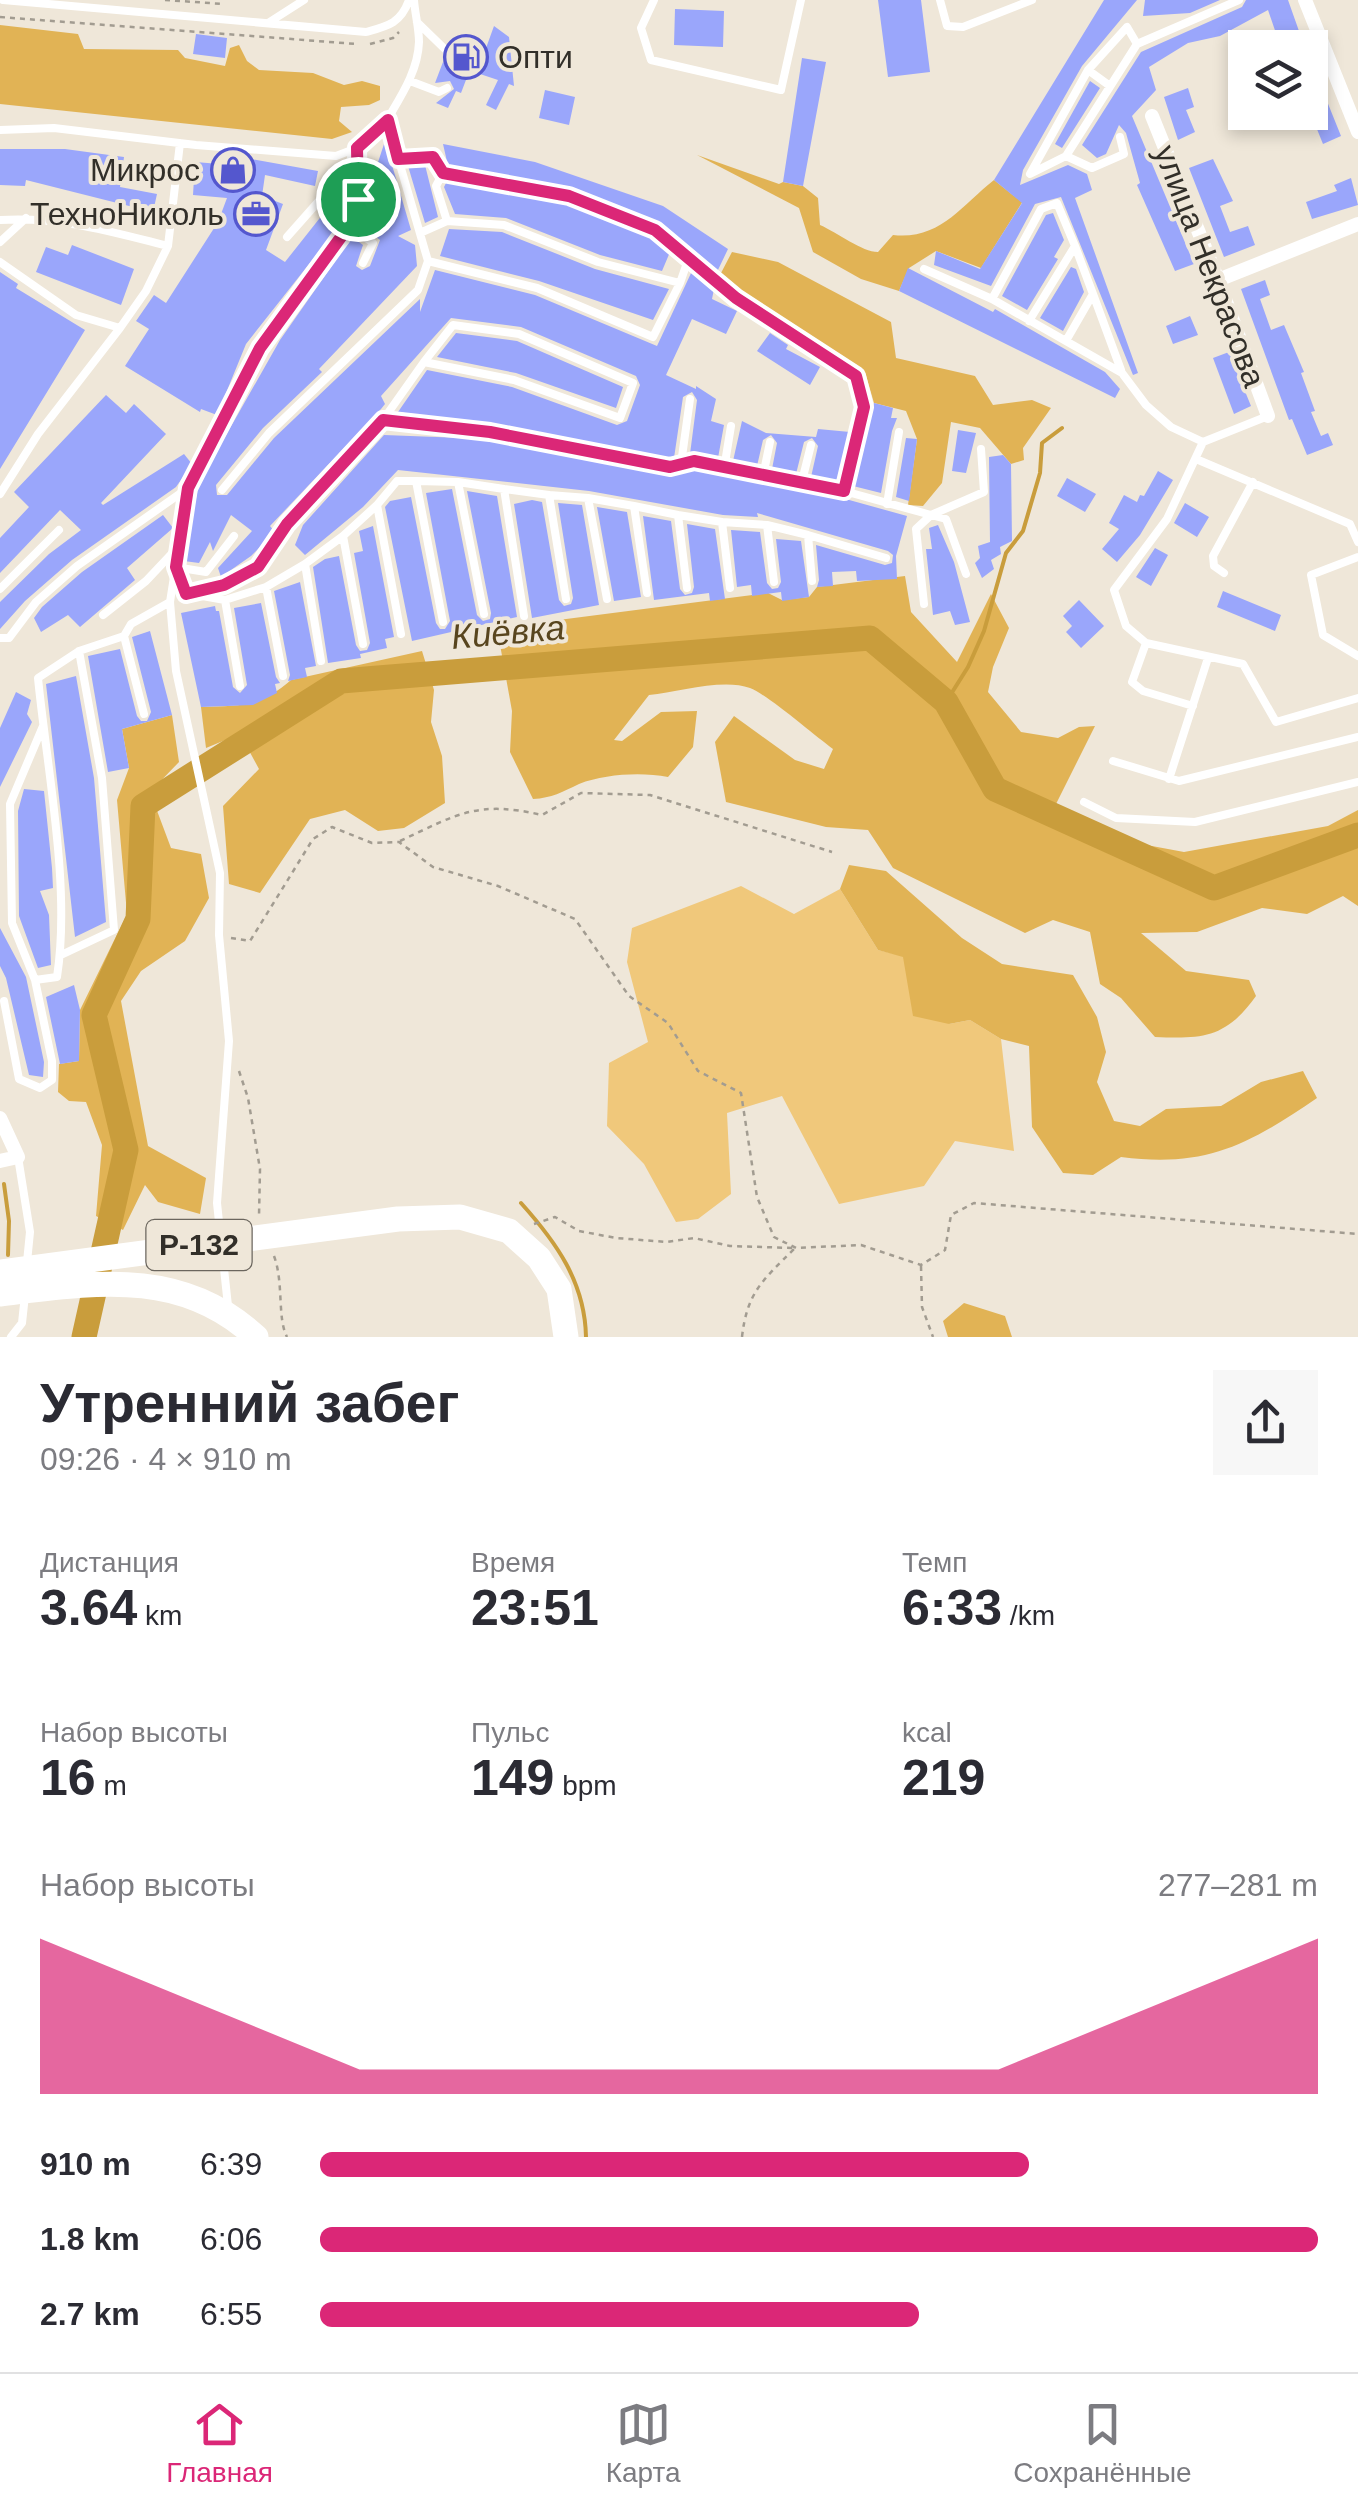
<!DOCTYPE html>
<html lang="ru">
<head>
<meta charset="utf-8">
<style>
	:root { --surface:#fff; --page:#f7f7f7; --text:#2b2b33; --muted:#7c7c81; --line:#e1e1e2; --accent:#db2777 }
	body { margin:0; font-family:Arial,sans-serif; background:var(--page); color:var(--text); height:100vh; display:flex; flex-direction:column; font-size:38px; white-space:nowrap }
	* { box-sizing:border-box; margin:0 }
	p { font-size:32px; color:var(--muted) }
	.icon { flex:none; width:55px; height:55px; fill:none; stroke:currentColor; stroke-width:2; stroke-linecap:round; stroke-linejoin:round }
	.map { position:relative; height:1337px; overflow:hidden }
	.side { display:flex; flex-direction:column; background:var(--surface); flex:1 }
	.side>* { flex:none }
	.buttons { position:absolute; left:1228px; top:30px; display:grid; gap:20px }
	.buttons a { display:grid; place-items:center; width:100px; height:100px; border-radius:0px; background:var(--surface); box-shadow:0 5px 15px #0003; font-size:50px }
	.pin { position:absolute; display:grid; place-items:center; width:85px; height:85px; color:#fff; margin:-42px; border:5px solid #fff; border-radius:50%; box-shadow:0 2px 10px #0007 }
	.round { display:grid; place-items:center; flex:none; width:105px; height:105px; border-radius:0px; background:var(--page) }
	.headline { display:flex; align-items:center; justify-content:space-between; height:170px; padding:0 40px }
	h1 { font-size:55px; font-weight:700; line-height:75px }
	.figures { display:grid; grid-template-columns:repeat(3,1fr); gap:15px; height:170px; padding:10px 40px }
	.figures div { display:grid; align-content:center }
	.figures b { font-size:50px; font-weight:700 }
	.figures small { font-size:28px; font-weight:400 }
	.figures p { font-size:28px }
	.chart { height:280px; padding:20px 40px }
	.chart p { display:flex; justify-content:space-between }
	.chart svg { width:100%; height:180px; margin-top:10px; fill:var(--accent); opacity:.7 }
	ul { padding:0 40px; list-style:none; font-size:32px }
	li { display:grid; grid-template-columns:160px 120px 1fr; align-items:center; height:75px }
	li i { height:25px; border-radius:12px; background:var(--accent) }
	.dock { display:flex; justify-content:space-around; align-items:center; height:140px; border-top:2px solid var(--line); background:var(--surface); font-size:28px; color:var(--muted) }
	.dock a { display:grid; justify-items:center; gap:5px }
	.dock .on { color:var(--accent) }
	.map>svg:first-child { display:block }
	.green { fill:#f0c87b }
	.forest { fill:#e1b355 }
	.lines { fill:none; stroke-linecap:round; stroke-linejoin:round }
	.stream { stroke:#c99d3c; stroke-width:4 }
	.river { stroke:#c99d3c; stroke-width:25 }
	.building { fill:#9aa6fb }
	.path { stroke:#a29c91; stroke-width:2.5; stroke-dasharray:5 5; stroke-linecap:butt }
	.lane { stroke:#fff; stroke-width:8 }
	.street { stroke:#fff; stroke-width:14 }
	.highway { stroke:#fff; stroke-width:25 }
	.route-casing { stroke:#fff; stroke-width:20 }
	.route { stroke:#db2777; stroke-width:12 }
	.labels { text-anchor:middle; stroke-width:8; stroke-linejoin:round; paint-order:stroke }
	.shield { fill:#efe7d9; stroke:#6b665e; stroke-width:2.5 }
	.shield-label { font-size:30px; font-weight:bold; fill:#322f29 }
	.poi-label { font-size:32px; fill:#322f29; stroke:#efe7d9; text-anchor:end }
	.street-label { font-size:32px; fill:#322f29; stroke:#efe7d9 }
	.water-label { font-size:35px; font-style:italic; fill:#58451e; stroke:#efe7d9 }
</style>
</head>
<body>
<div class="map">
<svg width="1358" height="1337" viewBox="0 0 1358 1337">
	<rect width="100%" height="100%" fill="#efe7d9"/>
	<path class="green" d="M741 886 794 914 840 889 878 950 903 956 949 1024 970 1020 1001 1039 1014 1151 955 1141 924 1186 839 1204 782 1096 727 1113 731 1194 698 1219 676 1222 644 1164 607 1126 609 1063 648 1042 627 962 632 928Z"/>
	<path class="forest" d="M0 25 78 34 84 49 178 50 185 58 225 66 230 48 239 45 247 61 259 70 313 73 344 85 362 81 380 86V100L369 105 341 107 339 121 352 132 332 139 0 104Z
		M697 155 779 184 783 182 803 186 818 198 820 225C838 233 862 252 878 252L893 235C940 240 960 207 994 180L1014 196 1033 185 981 268 936 251 909 268 899 291 861 279 813 252 799 208Z
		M732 252 778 262 891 322 896 358 975 376 993 405 1032 400 1051 408 1023 448 1024 460 1011 464 980 428 951 422 942 483 923 506 908 505 917 439 906 411 874 403 865 372 743 294 721 273Z
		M905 576 911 612 957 662 991 594 1009 628 993 667 988 692 1021 732 1058 738 1079 727 1095 726 1054 808 1109 838 1184 852 1328 826 1358 810V906L1343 896 1307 914 1262 908 1197 932 1141 933 1186 971 1249 980 1256 996C1226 1038 1203 1039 1155 1037L1121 998 1100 984 1090 932 1053 920 1025 933 893 868 868 830 826 827 726 802 715 742 734 716 795 760 824 769 833 749C815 736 768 695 750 688 723 678 678 692 649 695L614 740 622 741 661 712 697 711 693 747 668 777C641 772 605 774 579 784 562 792 552 798 533 799L510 752 512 711 497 628 768 593 782 600 809 597 817 587Z
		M422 651 434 690 431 722 442 756 445 803 404 828 378 831 345 810 310 819 260 893 229 884 223 806 259 769 240 734 206 748 201 707C241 706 260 707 291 680Z
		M172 715 179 762 150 792 171 848 201 854 209 898 185 941 141 971 121 1001 148 1146 206 1178 200 1214 158 1202 145 1185 123 1230 96 1216 102 1145 86 1102 69 1101 58 1092 59 1064 79 1061 80 1010 127 914 117 800 129 768 122 729Z
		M849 865 886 871 962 938 1002 964 1073 975 1097 1017 1106 1052 1097 1082 1114 1121 1140 1126 1166 1109 1221 1106 1261 1082 1303 1071 1317 1098C1248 1145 1206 1168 1121 1157L1093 1175 1063 1173 1032 1127 1029 1046 1001 1039 970 1020 949 1024 913 1016 903 957 878 950 840 889Z
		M964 1303 1005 1316 1012 1337H948L943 1321Z"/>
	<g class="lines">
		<path class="stream" d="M946 702 968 667 984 631 1006 553 1023 531 1040 473 1042 443 1062 428
			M4 1184 9 1221 8 1255
			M521 1203C556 1242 585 1282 586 1337"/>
		<path class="river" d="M84 1337 126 1150 94 1015 138 919 143 806 341 681 870 638 946 702 995 789 1214 888 1358 835"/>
	</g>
	<path class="building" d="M878 0H921L930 72 888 77Z
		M1104 0H1137L1082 66 1023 170 1020 185 1068 165 1087 174 1092 190 1075 198 1138 373 1133 375 1061 197 1035 204 991 286 934 265 936 251 980 269 1022 203 994 180Z
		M1145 0H1220L1190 13 1143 16Z
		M1246 0H1288L1305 48H1281L1268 10 1220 36 1188 43 1149 67 1156 90 1132 116 1194 264 1175 271 1137 185 1140 183 1126 133 1119 125 1106 154 1097 158 1082 145 1141 52 1242 7Z
		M675 9 724 11 723 47 674 45Z
		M494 26 509 37 514 86 509 84 496 110 486 105 498 80 477 73Z
		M196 34 227 38 225 58 193 54Z
		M802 58 826 62 803 186 783 182Z
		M1310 59 1341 136 1323 144 1310 112Z
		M443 62 452 74H457L462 69 469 72 461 93 456 91 448 108 436 103 454 89 450 81 435 83Z
		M1090 81 1100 88 1062 148 1055 144Z
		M1188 88 1194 107 1186 110 1195 132 1178 140 1164 97Z
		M545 90 575 97 569 125 539 118Z
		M385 141 411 230 398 236 415 245 417 266 319 369 322 372 263 428 216 485 217 495H227L274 438 420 299V312L435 270 535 295 657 346 692 271 714 289 712 299 737 311 726 334 692 319 666 375 696 389V386L716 399 711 421 724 425 718 458 690 454 697 400 692 392 683 397 674 458 670 459 491 425 398 412 427 370 512 387 617 425 627 421 640 385 636 376 521 327 451 318 381 396 385 404 381 409 270 526 274 531 268 539 251 556 221 577 218 568 252 531 231 515 213 551 210 542 199 563 184 561 199 483 280 340 352 237 363 245 356 266 362 270 370 266 380 240 358 223Z
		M443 144 535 162 663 206 728 249 717 272 658 223 571 189 448 166Z
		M0 149H65L124 157 120 187 157 194 153 212 26 180 25 186 0 185Z
		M245 158 318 171 315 186 265 175 262 196 283 204 266 250 285 262 342 190 350 198 343 221 246 344 217 415 201 409 200 412 125 366 149 329 136 321 154 295 166 303 218 222 227 198 193 195 195 162 245 166Z
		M1213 159 1233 201 1220 206 1230 232 1248 226 1255 245 1224 257 1189 168Z
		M425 165 438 217 425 223 408 166Z
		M1351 178 1358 205 1312 219 1306 202 1337 191 1334 185Z
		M447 181 567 203 651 237 670 252 662 271 600 255 506 218 455 214 444 187Z
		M1053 213 1064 240 1054 257 1058 259 1027 310 1002 296 1046 215Z
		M449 229 502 232 595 269 669 289 653 320 539 281 440 256Z
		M72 245 134 269 121 305 36 272 46 247 68 255Z
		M1071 267 1076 269 1084 292 1063 331 1040 318Z
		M908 268 993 312 995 309 1105 372 1120 389 1115 398 899 291Z
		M0 272 18 284 16 288 85 330 0 469Z
		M1265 280 1270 295 1260 299 1271 330 1284 325 1304 372 1301 373 1315 411 1311 412 1321 436 1328 433 1333 445 1307 455 1292 419 1289 420 1241 289Z
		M1190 316 1198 335 1173 344 1166 326Z
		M456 333 517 341 623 387 616 408 516 373 437 357Z
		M770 333 788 345 786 349 820 367 810 385 757 351Z
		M1229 352 1251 406 1234 414 1213 358Z
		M106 395 126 413 134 404 166 434 101 503 103 505 184 454 192 464 176 487 72 560 25 601 0 629V602L49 554 81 530 60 510 0 573V538L29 507 14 492Z
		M874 403 893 408 891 418H897L892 431 881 493 853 486Z
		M742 421 766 433 816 437 818 429 850 432 838 482 811 477 818 446 812 438 804 442 796 474 772 469 777 443 771 435 763 440 757 466 733 461Z
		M958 430 976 433 966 473 952 471Z
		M384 435 489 439 669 474 694 469 842 498 907 516 896 556 897 579 857 581 856 571 832 572 833 586 817 587 819 580 816 545 885 565 892 563 893 555 888 551 757 513 758 517 723 515 589 491 398 470 363 507 305 555 295 545 303 525Z
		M906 438 917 439 909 501 896 497Z
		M1003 455 1011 464 1012 541 1000 547 1001 554 991 560 994 569 982 578 975 563 980 558 978 546 990 542 989 457Z
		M1158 471 1173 480 1140 535 1117 562 1102 549 1119 529 1109 523 1124 495 1137 502 1140 495 1144 496Z
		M1067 478 1096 494 1085 512 1057 496Z
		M452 489 477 615 483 621 490 619 491 613 467 491 497 496 517 617 412 641 385 507 390 501 411 497 436 623 440 629H445L450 621 426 493Z
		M532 500 542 502 559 600 564 606 571 604 573 598 558 503 582 505 599 605 532 618 514 504Z
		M1185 503 1209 517 1197 537 1174 523Z
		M597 507 627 512 641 597 614 601Z
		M163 515 173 528 127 568 135 580 80 627 68 615 41 632 34 618 42 607 82 572Z
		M643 516 671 521 680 589 685 595 692 593 694 587 687 524 715 529 725 599 710 601 709 593 654 600Z
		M938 525 954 562 970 622 955 625 950 611 933 615 926 549H932L929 528Z
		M373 526 394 637 385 639 387 648 360 654 361 658 328 663 313 567 325 559 339 556 356 645 360 651 367 650 370 643 354 553 363 551 359 531Z
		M731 530 760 532 767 583 772 589 778 588 781 582 776 539 801 541 809 597 782 601 781 592 752 596 751 585 737 587Z
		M1155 548 1168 555 1151 586 1136 577Z
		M300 582 316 666 305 668 307 677 288 681 290 675 274 591Z
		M1223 591 1281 615 1275 631 1217 607Z
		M1079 600 1104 626 1081 648 1066 632 1072 626 1063 616Z
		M261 603 276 677 280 683 275 684 277 693 253 705 201 707 181 613 215 606 216 611H219L233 687 240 693 247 685 234 608Z
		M150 631 172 715 122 729 129 768 108 772 88 656 120 649 137 716 141 721H147L151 712 132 637Z
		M76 676 94 778 106 922 75 937 46 684Z
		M16 692 31 700 27 714 32 722 0 787V728Z
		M24 789 44 791 52 868 53 888 40 891 49 915 51 965 38 968 19 916 18 811Z
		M0 928 26 977 44 1062 43 1077 29 1075 6 978 0 966Z
		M74 985 80 1010 79 1061 60 1064 46 997Z"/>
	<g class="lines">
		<path class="path" d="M165 0 224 4
			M0 17 357 44
			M370 44 393 38 399 32
			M400 841C458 814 477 800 542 815L581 793 650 795 832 852
			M231 938 250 941 313 839 332 827 372 843 399 842 433 867 498 886 575 919 629 996 668 1023 698 1071 741 1093 757 1197 774 1237 796 1248 861 1245 921 1265 945 1250 951 1215 974 1203 1358 1234
			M239 1071 248 1098 260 1169 259 1216
			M534 1224 555 1217 579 1231 616 1238 667 1242 694 1238 730 1246 794 1248
			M274 1256C284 1283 277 1318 287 1337
			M921 1266 922 1307 933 1337
			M742 1337C747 1292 763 1280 794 1249"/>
		<path class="lane" d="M3 0 366 32C388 26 401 23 409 0
			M654 0 641 28 651 60 781 90 801 0
			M940 0 947 26 963 27 1032 0
			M417 22 453 57 455 67
			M268 23 304 0
			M1137 44 1127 27 1088 70 1030 174 1066 156 1137 44 1239 0
			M1088 70 1110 86
			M410 81 439 92 447 88
			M0 130 54 128 196 145 336 156 357 148
			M1066 156 1092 168 1124 154 1120 137
			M397 159 433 157 443 173 569 196 655 230 736 298 856 376 864 407 844 491
			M443 173 436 186 447 221
			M0 220C58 216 112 232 168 246L180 143
			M349 226 373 243 363 263
			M420 233 447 221 504 225 598 262 680 283 688 260
			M287 237 341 176 355 152
			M0 242 26 218
			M428 261 537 288 653 337 680 283
			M0 262 76 315 120 328 146 291 168 246
			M924 269 992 299 1122 373 1146 405 1171 427 1203 442
			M1093 294 1121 370
			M992 299 1041 209 1057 203 1075 246 1029 321
			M1067 339 1093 294 1075 246
			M1268 416 1203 442 1167 519 1114 590 1126 626 1146 643 1243 664 1276 722 1358 698
			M383 420 424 362 514 380 620 418 633 383 519 334 453 325 424 362
			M1196 459 1350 524 1358 542
			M681 464 690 399
			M724 469 731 426
			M763 476 770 442
			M416 481 458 482 484 614
			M458 482 504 489 524 616
			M801 485 811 445
			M504 489 549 495 566 599
			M222 490 269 433 418 290 428 261 387 120C401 96 418 71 419 42 419 28 415 14 414 0
			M0 494 38 434 120 328
			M549 495 588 498 607 599
			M588 498 634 506 647 593
			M887 504 899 432
			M377 505 397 481H416L443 622
			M634 506 678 515 687 588
			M678 515 722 522 730 588
			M722 522 767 525 774 582
			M767 525 808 535 812 581
			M808 535 886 558
			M343 536 377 505 401 634
			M1358 557 1311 575 1323 635 1358 656
			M305 564 343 536 363 644
			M1224 573 1214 566 1213 556 1253 482
			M266 587 305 564 321 661
			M0 589 59 530
			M186 594 224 585 258 567 287 524 383 420 490 432 670 467 694 461 844 491 931 515 984 492 981 449
			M186 594 175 567 206 572 234 536
			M191 594 225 600 240 686
			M225 600 266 587 283 676
			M924 604 916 529 931 515 946 519 966 574
			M103 615 146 581 179 546
			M124 636 144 714
			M0 638H9L36 602 77 566 188 488
			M1146 643 1132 682 1143 691 1193 706
			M43 726 10 804 12 923 35 980 57 977C71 887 47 770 38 678L79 651 124 636 131 624 170 602
			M1113 761 1179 781 1358 737
			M1169 779 1208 658
			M1084 802 1116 818 1195 822 1358 782
			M61 955 114 930 102 778 79 651
			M4 1001 19 1079 40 1088 52 1080V1061L35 980
			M18 1157 30 1232 27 1262
			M228 1306 217 1203 229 1041 219 935 220 873 176 671 170 602 188 488 260 348 349 226 358 199 357 148 387 120
			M11 1337 22 1323 25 1295"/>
		<path class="street" d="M1305 0 1358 132
			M1152 116 1218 280 1268 416
			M1218 280 1358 224
			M0 1118 18 1157 0 1161"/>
		<path class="highway" d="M0 1272 398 1219 460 1217 509 1231 539 1258 559 1289 566 1337
			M0 1294C93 1283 181 1267 256 1337"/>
	</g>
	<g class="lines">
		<g class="route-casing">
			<path id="route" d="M388 120 398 159 433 157 443 173 569 196 655 230 736 298 856 376 864 407 844 491 694 461 670 467 490 432 383 420 287 524 258 567 224 585 186 594 176 567 188 488 260 348 349 226 358 199 357 148Z"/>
		</g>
		<use href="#route" class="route"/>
	</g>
	<defs>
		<g id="fuel-ring" transform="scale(2.25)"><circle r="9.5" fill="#efe7d9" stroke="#5457ce" stroke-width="1.5"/><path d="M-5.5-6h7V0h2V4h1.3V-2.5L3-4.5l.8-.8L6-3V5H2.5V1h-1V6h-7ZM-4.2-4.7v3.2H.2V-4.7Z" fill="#5457ce"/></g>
		<g id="shop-ring" transform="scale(2.25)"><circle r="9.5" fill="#efe7d9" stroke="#5457ce" stroke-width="1.5"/><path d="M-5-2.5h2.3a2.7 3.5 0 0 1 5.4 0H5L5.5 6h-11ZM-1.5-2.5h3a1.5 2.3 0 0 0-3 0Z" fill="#5457ce"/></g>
		<g id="office-ring" transform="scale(2.25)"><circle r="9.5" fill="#efe7d9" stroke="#5457ce" stroke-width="1.5"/><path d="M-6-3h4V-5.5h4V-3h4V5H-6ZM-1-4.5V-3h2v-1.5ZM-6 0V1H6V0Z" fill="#5457ce"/></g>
	</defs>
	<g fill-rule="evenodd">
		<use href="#fuel-ring" x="466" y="57"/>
		<use href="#shop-ring" x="233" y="170"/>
		<use href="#office-ring" x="256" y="214"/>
	</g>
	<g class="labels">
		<rect class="shield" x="146.5" y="1220" width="105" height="50" rx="8"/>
		<g class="shield-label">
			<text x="199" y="1255">Р-132</text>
		</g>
		<g class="poi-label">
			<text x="498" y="68" text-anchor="start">Опти</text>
			<text x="200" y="181">Микрос</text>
			<text x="224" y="225">ТехноНиколь</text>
		</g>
		<g class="street-label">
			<text transform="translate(1210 266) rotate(69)" y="11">улица Некрасова</text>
		</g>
		<g class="water-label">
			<text transform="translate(508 632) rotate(-5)" y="12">Киёвка</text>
		</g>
	</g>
</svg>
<div class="buttons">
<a><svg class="icon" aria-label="layers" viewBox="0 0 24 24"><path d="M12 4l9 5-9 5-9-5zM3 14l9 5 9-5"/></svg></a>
</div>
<div class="pin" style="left:358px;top:199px;background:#1e9e55"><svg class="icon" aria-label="arrive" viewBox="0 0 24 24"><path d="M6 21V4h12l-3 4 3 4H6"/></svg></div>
</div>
<section class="side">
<div class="headline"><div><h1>Утренний забег</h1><p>09:26 · 4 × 910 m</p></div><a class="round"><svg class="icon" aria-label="share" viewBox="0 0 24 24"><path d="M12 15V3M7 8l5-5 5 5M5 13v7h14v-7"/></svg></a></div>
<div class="figures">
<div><p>Дистанция</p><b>3.64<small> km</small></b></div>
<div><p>Время</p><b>23:51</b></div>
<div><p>Темп</p><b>6:33<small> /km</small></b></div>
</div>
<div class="figures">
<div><p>Набор высоты</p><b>16<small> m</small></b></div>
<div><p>Пульс</p><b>149<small> bpm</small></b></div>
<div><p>kcal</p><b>219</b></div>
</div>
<div class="chart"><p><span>Набор высоты</span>277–281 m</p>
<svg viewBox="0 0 160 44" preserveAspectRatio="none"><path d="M0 44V6L10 14L20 22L30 30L40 38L50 38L60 38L70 38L80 38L90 38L100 38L110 38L120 38L130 30L140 22L150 14L160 6V44z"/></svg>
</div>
<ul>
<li><b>910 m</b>6:39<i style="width:71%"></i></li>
<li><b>1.8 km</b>6:06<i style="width:100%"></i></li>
<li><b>2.7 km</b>6:55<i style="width:60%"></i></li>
</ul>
</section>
<nav class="dock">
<a class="on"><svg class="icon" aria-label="home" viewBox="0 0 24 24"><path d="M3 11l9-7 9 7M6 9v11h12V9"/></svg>Главная</a>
<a><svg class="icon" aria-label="map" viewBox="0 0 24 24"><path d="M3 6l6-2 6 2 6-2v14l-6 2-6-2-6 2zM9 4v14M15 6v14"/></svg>Карта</a>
<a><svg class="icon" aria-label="saved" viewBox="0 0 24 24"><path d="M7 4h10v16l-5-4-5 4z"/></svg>Сохранённые</a>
</nav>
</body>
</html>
